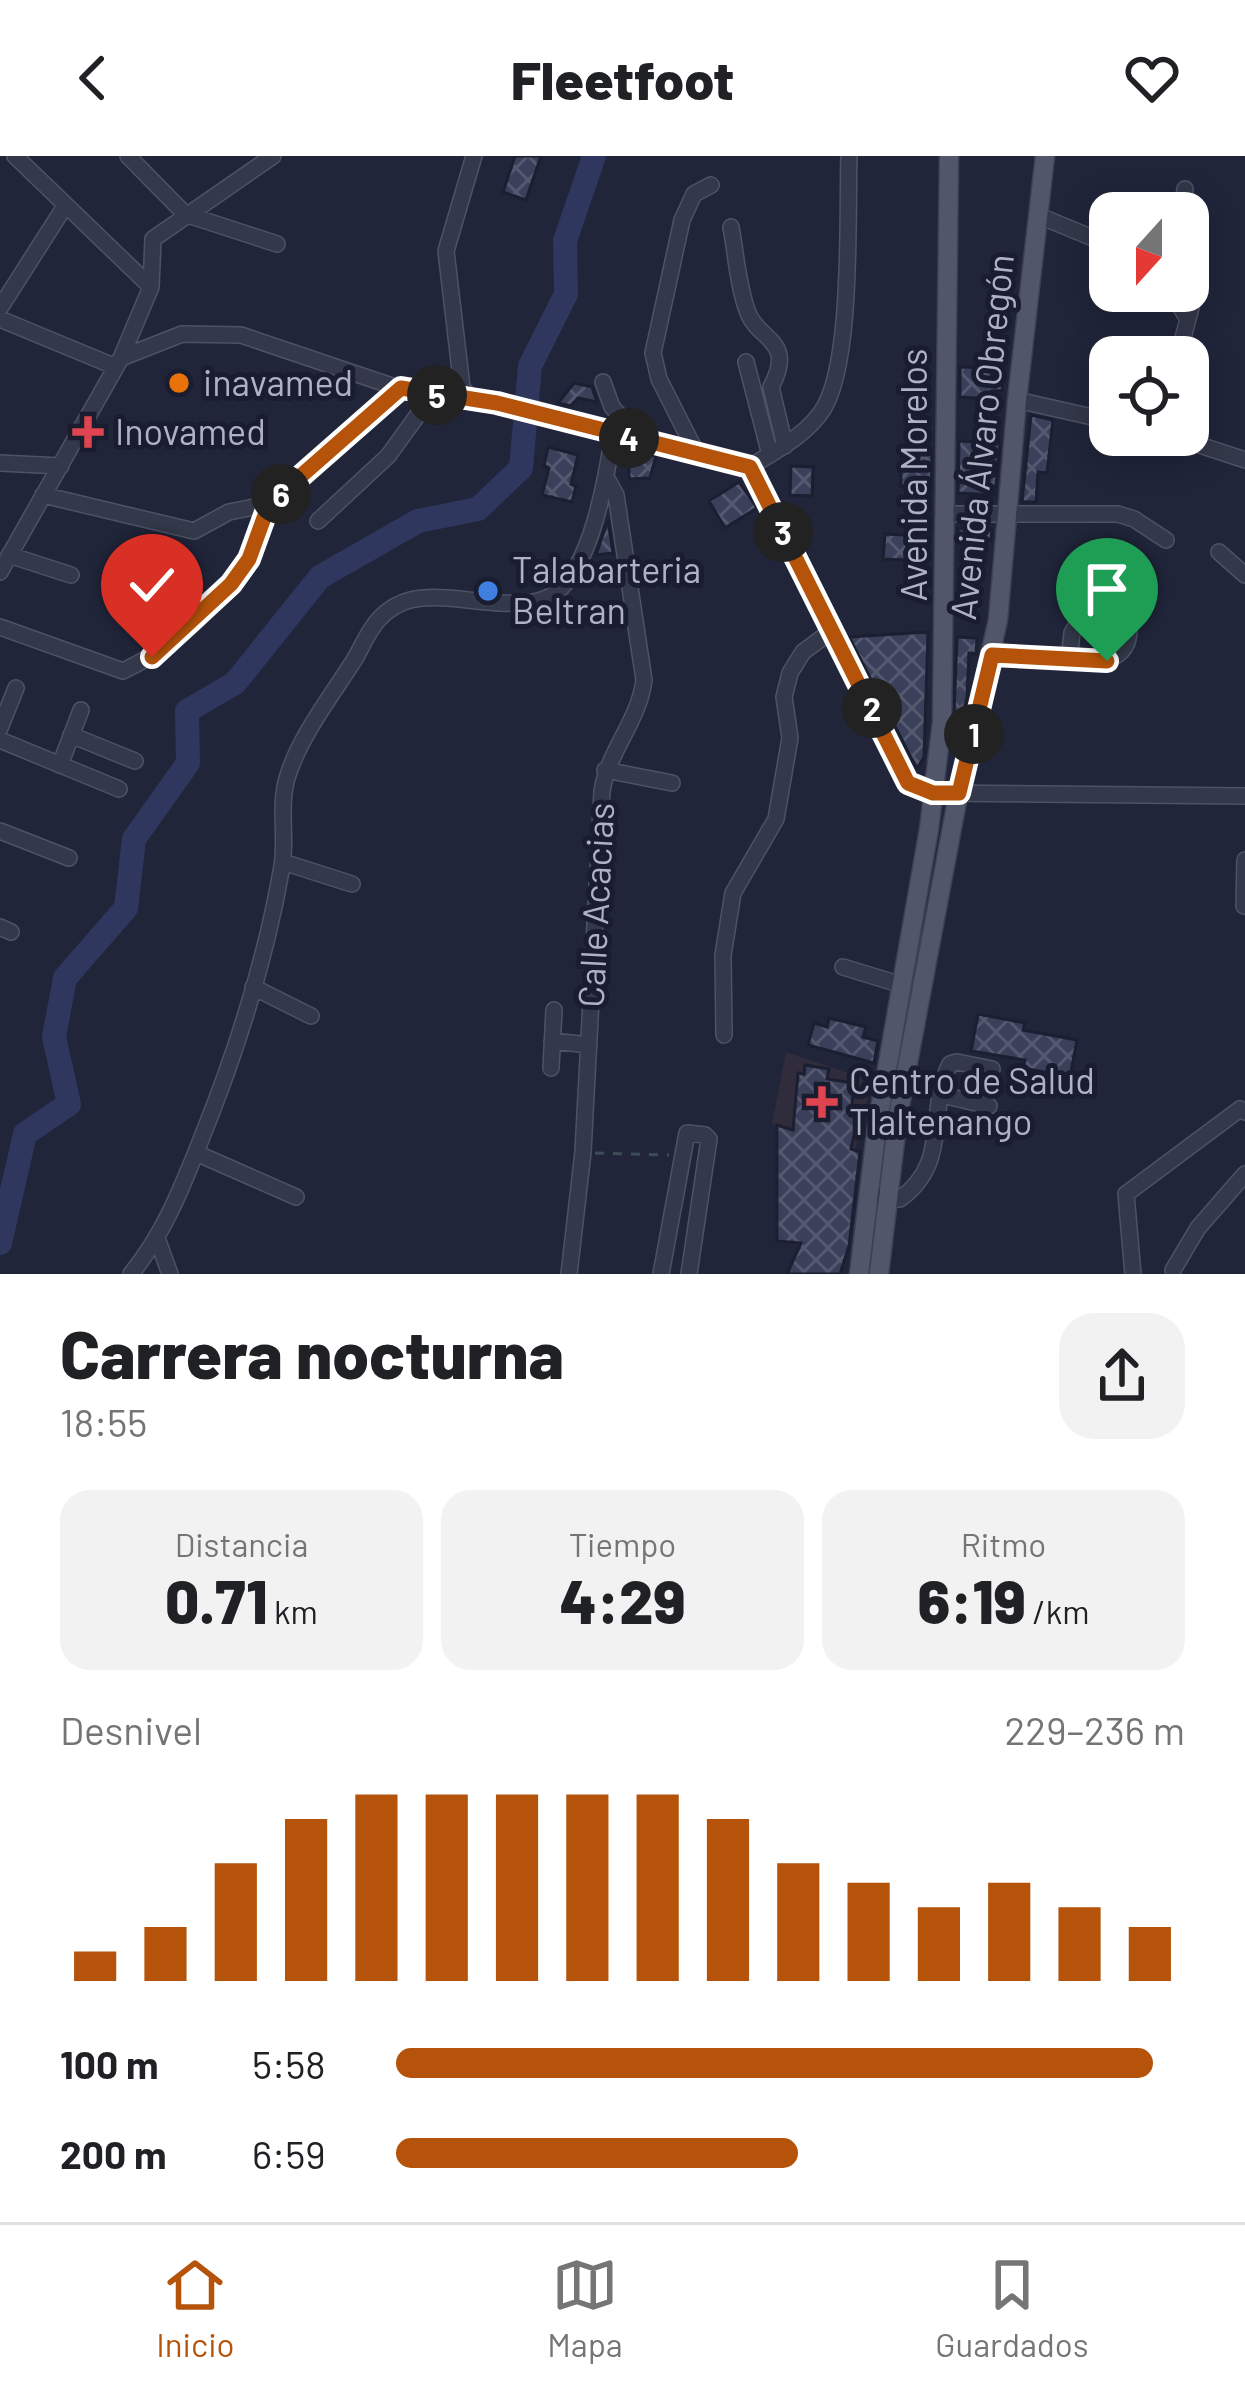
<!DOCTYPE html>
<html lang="es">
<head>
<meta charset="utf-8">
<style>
	:root { --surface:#fff; --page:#f2f2f2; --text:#202124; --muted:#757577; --line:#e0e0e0; --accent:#b45309 }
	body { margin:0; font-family:Barlow,sans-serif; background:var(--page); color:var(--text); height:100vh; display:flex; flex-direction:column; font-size:45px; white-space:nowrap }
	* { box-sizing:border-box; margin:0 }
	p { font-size:39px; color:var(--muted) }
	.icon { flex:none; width:66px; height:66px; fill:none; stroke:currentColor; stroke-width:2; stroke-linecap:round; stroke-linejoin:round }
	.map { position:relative; height:1118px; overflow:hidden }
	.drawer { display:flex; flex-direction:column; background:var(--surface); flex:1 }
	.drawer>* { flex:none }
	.needle { width:78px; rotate:201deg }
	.controls { position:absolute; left:1089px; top:36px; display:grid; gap:24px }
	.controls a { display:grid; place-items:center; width:120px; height:120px; border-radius:24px; background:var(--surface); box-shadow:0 6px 30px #0003; font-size:60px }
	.pin { position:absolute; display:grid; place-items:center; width:102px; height:102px; color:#fff; margin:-123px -51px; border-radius:50% 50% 50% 0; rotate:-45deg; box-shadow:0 0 12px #0007 }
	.pin .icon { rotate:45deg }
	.km { position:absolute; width:60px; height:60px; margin:-30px; border-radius:50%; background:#222; color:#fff; font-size:33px; line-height:60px; text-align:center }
	.round { display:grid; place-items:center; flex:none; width:126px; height:126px; border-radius:36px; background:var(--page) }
	.overview { display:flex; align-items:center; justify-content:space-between; height:204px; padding:0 60px }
	h1 { font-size:66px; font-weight:800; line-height:90px }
	.metrics { display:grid; grid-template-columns:repeat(3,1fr); gap:18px; height:204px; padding:12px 60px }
	.metrics div { display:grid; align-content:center; border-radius:30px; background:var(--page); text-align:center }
	.metrics b { font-size:60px; font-weight:800 }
	.metrics small { font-size:33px; font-weight:400 }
	.metrics p { font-size:33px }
	.chart { height:336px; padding:24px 60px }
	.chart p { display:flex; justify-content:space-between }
	.chart svg { width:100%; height:216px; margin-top:12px; stroke:var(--accent); stroke-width:6 }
	ul { padding:0 60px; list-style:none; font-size:39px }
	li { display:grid; grid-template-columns:192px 144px 1fr; align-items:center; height:90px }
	li i { height:30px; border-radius:15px; background:var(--accent) }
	header { display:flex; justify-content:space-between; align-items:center; height:156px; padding:0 60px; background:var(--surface); font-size:54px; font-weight:800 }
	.tab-bar { display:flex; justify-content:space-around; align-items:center; height:168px; border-top:3px solid var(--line); background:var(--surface); font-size:33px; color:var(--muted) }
	.tab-bar a { display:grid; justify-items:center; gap:6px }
	.tab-bar .active { color:var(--accent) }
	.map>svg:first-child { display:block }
	.medical { fill:#312c3b }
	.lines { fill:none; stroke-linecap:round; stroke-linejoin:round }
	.river { stroke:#2f375e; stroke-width:24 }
	.building { fill:url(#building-cross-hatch); stroke:#1b1f31; stroke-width:3 }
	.minor-casing { stroke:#4e5265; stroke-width:18 }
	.major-casing { stroke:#3d4154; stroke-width:21 }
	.path { stroke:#3c4e55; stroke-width:3; stroke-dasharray:9 9; stroke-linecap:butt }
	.minor { stroke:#33384a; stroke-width:15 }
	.major { stroke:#51566b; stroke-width:18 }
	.route-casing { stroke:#fff; stroke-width:24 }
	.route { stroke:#b45309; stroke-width:15 }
	.food-dot { fill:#e8710a; stroke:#191d2f; stroke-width:4.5 }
	.health-dot { fill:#e0444e; stroke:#191d2f; stroke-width:4.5 }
	.shop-dot { fill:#3f7fe0; stroke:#191d2f; stroke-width:4.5 }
	.labels { text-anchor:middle; stroke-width:10; stroke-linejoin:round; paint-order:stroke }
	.poi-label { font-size:36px; fill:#aeb2c7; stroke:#191d2f; text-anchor:start }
	.street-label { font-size:36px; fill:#aeb2c7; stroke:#191d2f }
</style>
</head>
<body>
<header><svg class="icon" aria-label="back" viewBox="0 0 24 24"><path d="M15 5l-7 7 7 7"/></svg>Fleetfoot<svg class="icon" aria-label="heart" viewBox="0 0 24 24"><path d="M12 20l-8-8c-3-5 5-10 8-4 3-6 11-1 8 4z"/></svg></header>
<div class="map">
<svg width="1245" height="1118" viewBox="0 0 1245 1118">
	<defs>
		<pattern id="building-cross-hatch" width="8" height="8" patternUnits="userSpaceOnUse" patternTransform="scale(3)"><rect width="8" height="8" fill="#3b405a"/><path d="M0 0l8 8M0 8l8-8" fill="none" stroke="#555970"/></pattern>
	</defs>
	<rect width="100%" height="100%" fill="#20253a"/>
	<path class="medical" d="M786 896 872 925 855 994 772 968Z"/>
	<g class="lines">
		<path class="river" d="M0 1087 25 978 69 948 54 881 65 822 126 752 134 683 188 607 187 555 235 527 320 421 418 365 478 353 521 312 530 210 566 138 565 85 594 0"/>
	</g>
	<path class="building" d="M515 0H541L526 44 503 36Z
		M960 211 992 212V220L1003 221 1002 235H991V243L960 241Z
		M574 227 592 231 597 246 578 242 571 250 558 247Z
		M1031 259 1053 264 1047 317 1038 316 1036 346H1022Z
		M959 285 1000 287 995 339 958 337Z
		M548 291 578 299 571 328 576 330 572 346 542 339 549 312 544 310Z
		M638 295 656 300 650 322 629 323V308Z
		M932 298 931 330H901V299Z
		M791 310 813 311 812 340 790 339Z
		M739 326 757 352 725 372 709 345Z
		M608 364 613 397 596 399 603 378Z
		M958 372 992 373 991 384 958 383Z
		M885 378 925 380 924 405 883 403Z
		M965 427 975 428 972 455 962 454Z
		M928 476 924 601 917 613 849 481Z
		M957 481 977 482 976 498 969 497 967 541 957 585 953 584Z
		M978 858 1025 867 1023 874 1077 884 1070 921 1023 912 1025 904 971 895Z
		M829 862 866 871 863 881 878 885 874 907 808 889 814 867 827 871Z
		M805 909 829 913 827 923 855 927 850 960 858 962 851 993 860 996 849 1090 840 1118H787L801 1087 777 1085V969L793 974 798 917 804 918Z"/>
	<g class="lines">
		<g class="minor-casing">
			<path id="minor" d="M15 0 151 131
				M128 0 185 58 277 88
				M1132 57 1134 51
				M1182 57 1185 33
				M1037 59 1110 89
				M731 71C736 98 738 131 748 157 759 185 796 184 771 231L785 290
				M1171 135 1187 162
				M0 152 65 50
				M0 163 116 211
				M1178 201 1198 125 1200 101 1188 82
				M121 202 182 178 241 179 401 233 497 247 750 311 908 627 933 637 1245 640
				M746 206 770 299
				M603 226 612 251 632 273 634 283
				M469 241 462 231 446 95 474 0
				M1017 244 1110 265
				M1169 279 1245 304
				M697 298 659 223 653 197 682 64 694 38 711 29
				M0 307 61 310
				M750 311C775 295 805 280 822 255 853 209 847 60 849 0
				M43 339 194 375 229 356 269 348 401 233
				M946 358H1118L1134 363 1166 384
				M318 365 388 300 433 238
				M1219 396 1245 419
				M9 399 71 419
				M0 416 121 202 151 131 153 83 273 0
				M0 471 123 515C192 482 247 422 269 348
				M992 499C1014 500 1094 510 1109 503 1128 496 1131 481 1128 463L1111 450 1086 454 1072 477 1069 503
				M0 572 16 532
				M71 579 135 605
				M0 584 119 633
				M60 609 81 554
				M605 614 672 627
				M0 675 69 702
				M283 706 352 728
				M1244 750 1245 704
				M0 771 11 776
				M843 811 902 829
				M253 831 311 860
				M724 879 723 799 733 737 776 663 790 582 784 541 790 517 803 496 834 473
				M552 885 589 889
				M551 912 554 854
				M942 939 989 950
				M196 997 296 1041
				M877 1040 900 1043C951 1006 926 956 950 908L957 906 992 913
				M158 1085 170 1118
				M1173 1114 1198 1072 1245 1018
				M131 1118C165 1076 182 1031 202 981 237 894 266 803 282 710 287 680 278 649 288 619 301 578 333 538 356 501 363 488 370 472 380 462 399 442 422 440 447 442 476 444 509 451 538 445 589 435 606 323 613 279
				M569 1118 583 996 602 635C608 595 639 565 644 524L616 339 606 321
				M661 1118 687 977 705 979 709 983 689 1118
				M1133 1118 1126 1038 1240 953 1245 956"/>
		</g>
		<g class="major-casing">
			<path id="major" d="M859 1118 877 970 929 673 942 566 949 0
				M879 1118 898 960 957 645 998 464 1017 244 1045 0"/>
		</g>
		<path class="path" d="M595 997 669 999"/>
		<use href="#minor" class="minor"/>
		<use href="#major" class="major"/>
	</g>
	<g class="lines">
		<g class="route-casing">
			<path id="route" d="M152 501 231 428 249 403 269 348 401 232 497 247 750 311 908 627 933 637H959L992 499 1107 505"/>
		</g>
		<use href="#route" class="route"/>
	</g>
	<circle class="food-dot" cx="179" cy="227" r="12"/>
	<g class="health-dot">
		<path d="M82 258h12v12h12v12h-12v12h-12v-12h-12v-12h12z"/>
		<path d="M816 928h12v12h12v12h-12v12h-12v-12h-12v-12h12z"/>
	</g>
	<circle class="shop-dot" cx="488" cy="435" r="12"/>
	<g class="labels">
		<g class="poi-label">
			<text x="203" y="240">inavamed</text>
			<text x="115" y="289">Inovamed</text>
			<text x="512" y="427">Talabarteria<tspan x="512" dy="41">Beltran</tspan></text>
			<text x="849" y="938">Centro de Salud<tspan x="849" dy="41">Tlaltenango</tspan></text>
		</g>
		<g class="street-label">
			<text transform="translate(982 281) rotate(-84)" y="13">Avenida Álvaro Obregón</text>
			<text transform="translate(914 319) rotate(-90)" y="13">Avenida Morelos</text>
			<text transform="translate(596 749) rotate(-87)" y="13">Calle Acacias</text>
		</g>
	</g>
</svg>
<div class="controls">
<a><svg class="needle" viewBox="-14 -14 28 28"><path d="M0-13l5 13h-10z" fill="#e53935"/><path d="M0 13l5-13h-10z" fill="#757577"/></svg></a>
<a><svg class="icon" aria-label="locate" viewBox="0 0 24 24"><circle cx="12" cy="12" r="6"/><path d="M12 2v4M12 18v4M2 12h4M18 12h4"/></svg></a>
</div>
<div class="pin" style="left:1107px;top:505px;background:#1e9e55"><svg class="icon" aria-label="arrive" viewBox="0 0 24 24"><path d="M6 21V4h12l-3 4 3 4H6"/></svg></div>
<div class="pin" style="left:152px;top:501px;background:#d93025"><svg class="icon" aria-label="check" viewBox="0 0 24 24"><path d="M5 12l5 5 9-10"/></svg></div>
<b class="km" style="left:974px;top:578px">1</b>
<b class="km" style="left:872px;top:552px">2</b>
<b class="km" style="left:783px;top:376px">3</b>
<b class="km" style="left:629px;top:282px">4</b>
<b class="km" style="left:437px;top:239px">5</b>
<b class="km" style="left:281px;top:338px">6</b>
</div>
<section class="drawer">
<div class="overview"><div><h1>Carrera nocturna</h1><p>18:55</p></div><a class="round"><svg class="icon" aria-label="share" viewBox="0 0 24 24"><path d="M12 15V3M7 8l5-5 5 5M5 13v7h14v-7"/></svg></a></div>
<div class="metrics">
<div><p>Distancia</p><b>0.71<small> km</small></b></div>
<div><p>Tiempo</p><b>4:29</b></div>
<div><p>Ritmo</p><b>6:19<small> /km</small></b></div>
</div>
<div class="chart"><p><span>Desnivel</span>229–236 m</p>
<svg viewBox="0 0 160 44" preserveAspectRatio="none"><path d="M5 44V38M15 44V33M25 44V20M35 44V11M45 44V6M55 44V6M65 44V6M75 44V6M85 44V6M95 44V11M105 44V20M115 44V24M125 44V29M135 44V24M145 44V29M155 44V33"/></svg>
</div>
<ul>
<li><b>100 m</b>5:58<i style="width:96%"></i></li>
<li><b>200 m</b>6:59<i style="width:51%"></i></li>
</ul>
</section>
<nav class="tab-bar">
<a class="active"><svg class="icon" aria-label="home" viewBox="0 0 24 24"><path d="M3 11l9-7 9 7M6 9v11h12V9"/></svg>Inicio</a>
<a><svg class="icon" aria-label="map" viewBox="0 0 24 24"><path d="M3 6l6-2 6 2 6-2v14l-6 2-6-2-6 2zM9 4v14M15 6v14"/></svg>Mapa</a>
<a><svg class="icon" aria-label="saved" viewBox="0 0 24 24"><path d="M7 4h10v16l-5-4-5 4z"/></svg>Guardados</a>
</nav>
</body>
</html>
